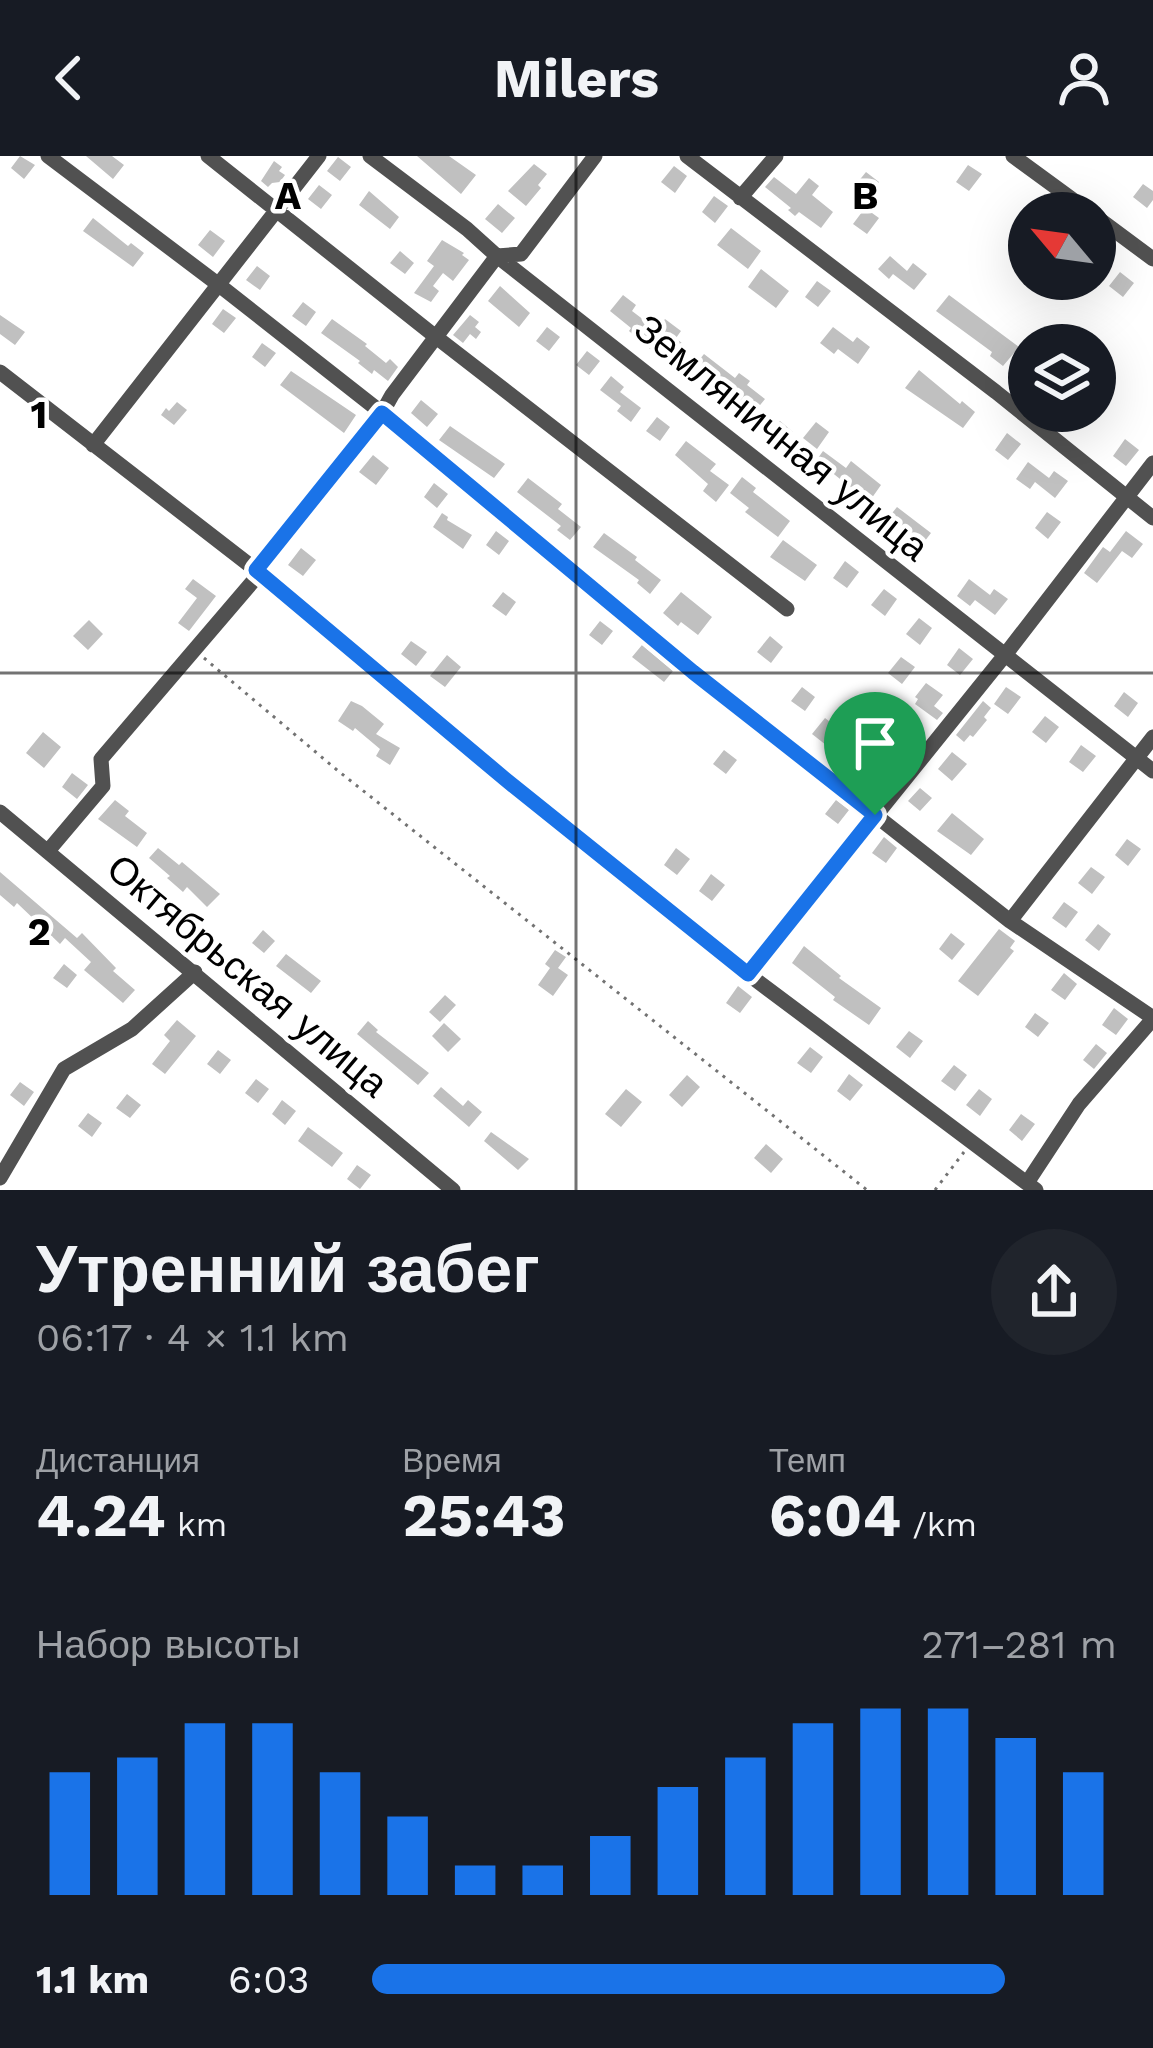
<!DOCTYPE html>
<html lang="ru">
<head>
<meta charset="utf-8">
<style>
	:root { --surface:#171b24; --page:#20242c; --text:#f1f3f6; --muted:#9ea1a6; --accent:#1a73e8 }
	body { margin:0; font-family:"Work Sans",sans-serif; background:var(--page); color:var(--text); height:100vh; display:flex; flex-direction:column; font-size:45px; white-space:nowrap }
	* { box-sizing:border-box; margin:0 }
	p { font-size:39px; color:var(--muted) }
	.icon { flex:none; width:66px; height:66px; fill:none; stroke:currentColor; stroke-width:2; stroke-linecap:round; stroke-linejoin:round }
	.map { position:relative; height:1034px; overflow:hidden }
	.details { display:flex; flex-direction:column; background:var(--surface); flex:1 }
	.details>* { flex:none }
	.needle { width:78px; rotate:299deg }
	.fabs { position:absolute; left:1008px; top:36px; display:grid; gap:24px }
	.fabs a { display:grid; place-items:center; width:108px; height:108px; border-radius:50%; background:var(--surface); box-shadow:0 12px 48px #0002; font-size:60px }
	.pin { position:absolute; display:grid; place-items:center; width:102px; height:102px; color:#fff; margin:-123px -51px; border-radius:50% 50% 50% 0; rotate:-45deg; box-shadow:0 0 12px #0007 }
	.pin .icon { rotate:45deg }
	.round { display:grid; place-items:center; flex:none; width:126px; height:126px; border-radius:63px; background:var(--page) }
	.summary { display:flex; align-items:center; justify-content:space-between; height:204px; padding:0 36px }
	h1 { font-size:66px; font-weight:700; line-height:90px }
	.stats { display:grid; grid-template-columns:repeat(3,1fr); gap:18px; height:204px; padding:12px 36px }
	.stats div { display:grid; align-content:center }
	.stats b { font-size:60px; font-weight:700 }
	.stats small { font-size:33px; font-weight:400 }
	.stats p { font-size:33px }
	.chart { height:336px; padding:24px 36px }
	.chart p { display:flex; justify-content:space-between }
	.chart svg { width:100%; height:216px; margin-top:12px; stroke:var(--accent); stroke-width:6 }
	ul { padding:0 36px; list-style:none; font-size:39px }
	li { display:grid; grid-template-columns:192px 144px 1fr; align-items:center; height:90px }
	li i { height:30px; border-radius:15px; background:var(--accent) }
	header { display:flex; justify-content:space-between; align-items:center; height:156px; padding:0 36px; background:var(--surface); font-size:54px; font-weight:700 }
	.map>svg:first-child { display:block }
	.building { fill:#c0c0c0 }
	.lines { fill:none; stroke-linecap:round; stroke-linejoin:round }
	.path { stroke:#737373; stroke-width:3; stroke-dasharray:3 6; stroke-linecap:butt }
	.minor { stroke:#515151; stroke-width:15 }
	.route-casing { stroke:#fff; stroke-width:24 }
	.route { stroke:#1a73e8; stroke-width:15 }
	.grid { fill:none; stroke:#000; stroke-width:3; stroke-opacity:0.55 }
	.labels { text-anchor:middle; stroke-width:9; stroke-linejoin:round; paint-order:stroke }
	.street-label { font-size:39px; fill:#000; stroke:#fff }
	.grid-label { font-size:39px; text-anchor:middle; font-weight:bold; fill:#000; stroke:#fff; stroke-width:9; stroke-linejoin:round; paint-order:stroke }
</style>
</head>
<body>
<header><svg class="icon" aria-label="back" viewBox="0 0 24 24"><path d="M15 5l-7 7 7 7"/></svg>Milers<svg class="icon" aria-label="person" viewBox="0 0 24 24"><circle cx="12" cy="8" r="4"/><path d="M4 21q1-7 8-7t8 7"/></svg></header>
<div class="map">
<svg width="1153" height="1034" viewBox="0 0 1153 1034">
	<rect width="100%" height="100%" fill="#fff"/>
	<path class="building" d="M20 0 35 9 24 23 11 12Z
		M86 0H112L124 9 113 23Z
		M417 0H449L476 19 461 38Z
		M338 1 351 11 340 25 327 15Z
		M274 5 282 11 279 15 285 19 280 26 272 27 268 31 261 25Z
		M534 8 547 18 538 29 541 32 526 50 508 35Z
		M968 9 982 18 969 35 956 26Z
		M674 10 687 20 675 37 661 26Z
		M866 16 879 26 867 43 853 32Z
		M774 21 796 38 809 22 819 30 812 39 833 56 821 72 799 56 795 60 788 54 791 52 765 31Z
		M1143 28 1153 35V44L1147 52 1133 41Z
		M319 29 332 39 321 53 308 43Z
		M369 35 399 61 390 73 359 49Z
		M714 40 728 50 715 67 702 56Z
		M498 48 515 62 502 77 485 63Z
		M865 52 879 62 867 78 853 68Z
		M93 62 128 90 131 87 144 97 133 111 83 75Z
		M731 72 761 95 748 113 717 89Z
		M210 74 225 85 213 101 198 89Z
		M442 84 464 97 462 99 469 104 453 125 443 117 433 130 439 135 431 146 414 137 434 110 427 105Z
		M400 95 414 107 405 118 390 107Z
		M890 100 907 115 913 107 927 118 914 134 893 118 889 123 878 113Z
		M257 110 270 120 260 134 246 124Z
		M761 113 789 135 776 152 748 131Z
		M1120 116 1134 127 1123 141 1109 130Z
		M817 125 831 135 818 151 805 141Z
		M500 130 530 157 519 171 488 145Z
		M623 139 636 149 632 155 657 174 665 163 681 175 676 182 684 189 672 204 664 199 662 202 645 189 629 175 631 172 610 155Z
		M949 139 1019 191 1003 210 990 200 992 196 936 155Z
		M303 146 316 156 306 170 292 160Z
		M223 153 236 162 224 177 212 168Z
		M0 159 25 176 15 189 0 178Z
		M470 159 479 166 475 171 481 176 476 183 470 178 463 187 453 179Z
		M332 163 367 188 365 190 386 207 390 203 398 211 388 225 374 214 372 218 358 207 360 205 321 177Z
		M547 171 560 181 549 195 536 185Z
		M833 171 853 186 857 181 870 191 858 208 838 193 834 198 820 187Z
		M262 187 276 197 265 211 252 201Z
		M587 195 600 205 589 219 576 209Z
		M704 198 735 222 739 217 750 225 747 229 765 243 752 259 707 222 705 225 691 214Z
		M919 214 960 248 962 245 975 256 963 272 905 232Z
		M291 215 356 259 344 277 280 229Z
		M611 220 624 231 620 236 641 252 631 266 617 255 621 250 600 234Z
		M421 244 438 258 427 271 411 257Z
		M177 246 187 254 174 269 161 259 166 252 169 255Z
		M1072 255H1094L1080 273 1066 263Z
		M657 261 670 271 660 285 646 275Z
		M780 265 793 276 781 292 767 282Z
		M816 266 829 276 817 293 803 282Z
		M450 270 505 308 494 322 439 284Z
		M1007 277 1021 288 1008 304 995 294Z
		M1125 283 1139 294 1126 310 1113 300Z
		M686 285 716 308 710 315 729 329 716 346 703 335 708 328 675 299Z
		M823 295 846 312 851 305 881 329 869 346 830 315 824 322 811 312Z
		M373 299 389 312 376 329 359 316Z
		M1028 306 1049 322 1054 315 1068 325 1055 342 1035 326 1030 333 1016 323Z
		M742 321 756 332 753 336 790 365 778 381 745 356 749 352 730 337Z
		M528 322 562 348 558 353 581 371 570 384 557 374 561 370 517 336Z
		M434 327 448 338 437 352 424 341Z
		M897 351 931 377 918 394 884 367Z
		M1047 356 1061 366 1048 383 1035 372Z
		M442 357 448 361 447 364 472 379 463 393 433 371Z
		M496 375 509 385 499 399 486 389Z
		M1126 375 1143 388 1132 402 1122 395 1097 427 1084 417 1103 391 1110 396Z
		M604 377 637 401 635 404 661 424 650 438 637 427 639 424 593 391Z
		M783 384 817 409 805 425 770 401Z
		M301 392 316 404 303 420 288 409Z
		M845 405 859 416 847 432 833 422Z
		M193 423 216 440 189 475 178 467 197 442 185 433Z
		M969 423 990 439 994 433 1008 443 995 459 975 444 970 450 957 440Z
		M884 433 897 443 885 460 871 449Z
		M503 436 516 446 506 460 492 450Z
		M681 436 712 461 698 479 681 466 678 470 663 457Z
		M919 462 932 472 920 489 906 478Z
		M89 464 103 478 88 494 73 480Z
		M600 465 613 475 602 489 589 479Z
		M770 480 783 491 771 507 757 496Z
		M411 485 427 496 416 510 401 498Z
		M642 489 673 515 664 526 632 501Z
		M959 492 973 503 960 519 947 509Z
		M447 499 461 511 445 531 430 520Z
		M901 501 915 511 902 528 888 517Z
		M926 527 943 539 934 550 943 557 937 564 915 548 918 543 915 541Z
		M802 531 815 541 805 555 791 545Z
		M1006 531 1021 541 1008 558 994 548Z
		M1124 536 1138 547 1128 561 1114 550Z
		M874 539 888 550 875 566 861 556Z
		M351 545 362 550 384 568 376 578 400 592 390 609 376 600 380 593 355 572 353 575 338 565Z
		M983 545 991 552 984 561 987 564 973 581 970 579 964 586 956 579Z
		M1045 560 1059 571 1046 587 1032 576Z
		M825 562 838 572 826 589 812 578Z
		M905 565 919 576 907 592 893 582Z
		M43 576 61 591 44 612 26 597Z
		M1081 589 1096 600 1083 616 1069 606Z
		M867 593 880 604 868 620 854 610Z
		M724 594 737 604 726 618 713 608Z
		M952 596 967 608 952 625 938 613Z
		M72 617 88 629 77 643 62 631Z
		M920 632 932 642 920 655 908 645Z
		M115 644 129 655 125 660 147 677 137 691 98 663Z
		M836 644 849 654 838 668 825 658Z
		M952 657 984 683 971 699 937 675Z
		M884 681 897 692 886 707 872 697Z
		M1127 683 1141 693 1128 710 1115 699Z
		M158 692 179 709 182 706 220 738 207 751 187 731 183 736 167 722 170 720 149 702Z
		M676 692 690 703 677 719 664 709Z
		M1091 711 1105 721 1092 738 1078 727Z
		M0 716 77 782 82 777 116 812 113 815 135 834 123 847 84 814 91 806 65 782 60 788 17 747 14 751 0 739Z
		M711 718 725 729 712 745 699 735Z
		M1064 746 1078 756 1066 772 1052 762Z
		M1098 768 1111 778 1099 795 1085 784Z
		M999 773 1015 785 1010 792 1014 795 978 840 958 825Z
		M263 774 275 785 264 797 252 787Z
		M951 777 965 788 952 804 939 793Z
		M804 790 841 820 839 822 881 852 869 869 833 844 835 841 792 807Z
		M555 794 566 801 558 812 568 819 553 840 538 829 550 812 545 808Z
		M286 798 321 825 311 837 276 810Z
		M64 808 77 819 67 832 53 822Z
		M1064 817 1077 828 1065 844 1051 834Z
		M738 830 752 841 740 857 726 847Z
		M445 839 456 849 440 866 429 856Z
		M1114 852 1128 863 1116 879 1102 869Z
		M1035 857 1049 867 1038 881 1025 871Z
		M177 864 196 880 165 918 152 908 170 885 164 879Z
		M368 865 378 874 376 876 429 917 418 929 357 878Z
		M444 867 461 883 448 896 432 880Z
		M909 875 923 885 910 902 896 891Z
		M1096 888 1107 897 1094 913 1083 904Z
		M810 891 823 901 811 917 797 907Z
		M218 894 231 904 220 918 207 908Z
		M954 909 967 919 955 935 941 925Z
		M849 918 863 929 850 945 837 935Z
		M687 919 700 931 682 951 669 939Z
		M256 923 269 933 258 947 245 937Z
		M20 926 34 936 24 950 10 939Z
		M441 931 463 950 468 944 482 956 469 971 433 940Z
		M626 933 642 946 621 971 605 958Z
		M979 933 992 943 980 960 966 949Z
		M127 938 141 949 130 962 116 952Z
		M282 944 296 955 285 969 272 958Z
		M88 957 102 967 92 981 78 970Z
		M1021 958 1035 968 1022 985 1009 974Z
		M308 971 343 997 332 1011 298 985Z
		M491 976 529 1003 518 1014 484 985Z
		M766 988 783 1003 771 1017 754 1002Z
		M357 1009 371 1019 360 1033 347 1023Z"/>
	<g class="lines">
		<path class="path" d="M204 502 337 614 867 1034
			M935 1034 964 996"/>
		<path class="minor" d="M48 0 219 129 382 257 693 516 1010 765 1149 859 1153 865
			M208 0 436 181 787 453
			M370 0 467 73 497 100 1153 615
			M687 0 996 236 1153 362
			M1013 0 1091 57
			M740 42 776 0
			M1095 60 1153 103
			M0 216 256 414 505 623 748 818 1036 1034
			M93 289 319 0
			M256 414 382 257 392 239 497 100 521 98 595 0
			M0 656 453 1034
			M48 695 103 630 101 603 260 417
			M1010 765 1153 581
			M748 818 1005 499 1153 307
			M0 1022 64 913 132 873 195 816
			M1027 1027 1079 948 1152 864"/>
	</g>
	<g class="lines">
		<g class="route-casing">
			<path id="route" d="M382 257 693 516 875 659 748 818 505 623 256 414Z"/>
		</g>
		<use href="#route" class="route"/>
	</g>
	<path class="grid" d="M576 0V1034M0 517H1153"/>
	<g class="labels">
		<g class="street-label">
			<text transform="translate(782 281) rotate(39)" y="14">Земляничная улица</text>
			<text transform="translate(248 819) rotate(40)" y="14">Октябрьская улица</text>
		</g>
	</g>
	<g class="grid-label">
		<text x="288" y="53">A</text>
		<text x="865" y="53">B</text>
		<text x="39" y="272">1</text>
		<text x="39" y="789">2</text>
	</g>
</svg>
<div class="fabs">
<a><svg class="needle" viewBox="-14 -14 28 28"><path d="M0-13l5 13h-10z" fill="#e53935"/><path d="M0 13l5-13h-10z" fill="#9ea1a6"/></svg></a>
<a><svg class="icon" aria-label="layers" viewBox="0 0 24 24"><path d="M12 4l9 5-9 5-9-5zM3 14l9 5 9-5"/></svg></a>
</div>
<div class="pin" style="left:875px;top:659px;background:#1e9e55"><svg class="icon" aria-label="arrive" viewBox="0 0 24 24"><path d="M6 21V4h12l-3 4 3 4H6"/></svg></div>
</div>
<section class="details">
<div class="summary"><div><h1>Утренний забег</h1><p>06:17 · 4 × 1.1 km</p></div><a class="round"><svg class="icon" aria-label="share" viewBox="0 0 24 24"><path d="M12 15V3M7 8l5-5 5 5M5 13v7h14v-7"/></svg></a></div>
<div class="stats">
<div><p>Дистанция</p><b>4.24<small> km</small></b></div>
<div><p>Время</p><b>25:43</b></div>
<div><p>Темп</p><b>6:04<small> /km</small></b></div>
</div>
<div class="chart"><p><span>Набор высоты</span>271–281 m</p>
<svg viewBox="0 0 160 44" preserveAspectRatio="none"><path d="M5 44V19M15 44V16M25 44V9M35 44V9M45 44V19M55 44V28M65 44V38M75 44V38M85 44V32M95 44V22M105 44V16M115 44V9M125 44V6M135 44V6M145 44V12M155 44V19"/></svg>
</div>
<ul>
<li><b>1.1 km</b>6:03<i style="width:85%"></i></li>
</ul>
</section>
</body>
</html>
